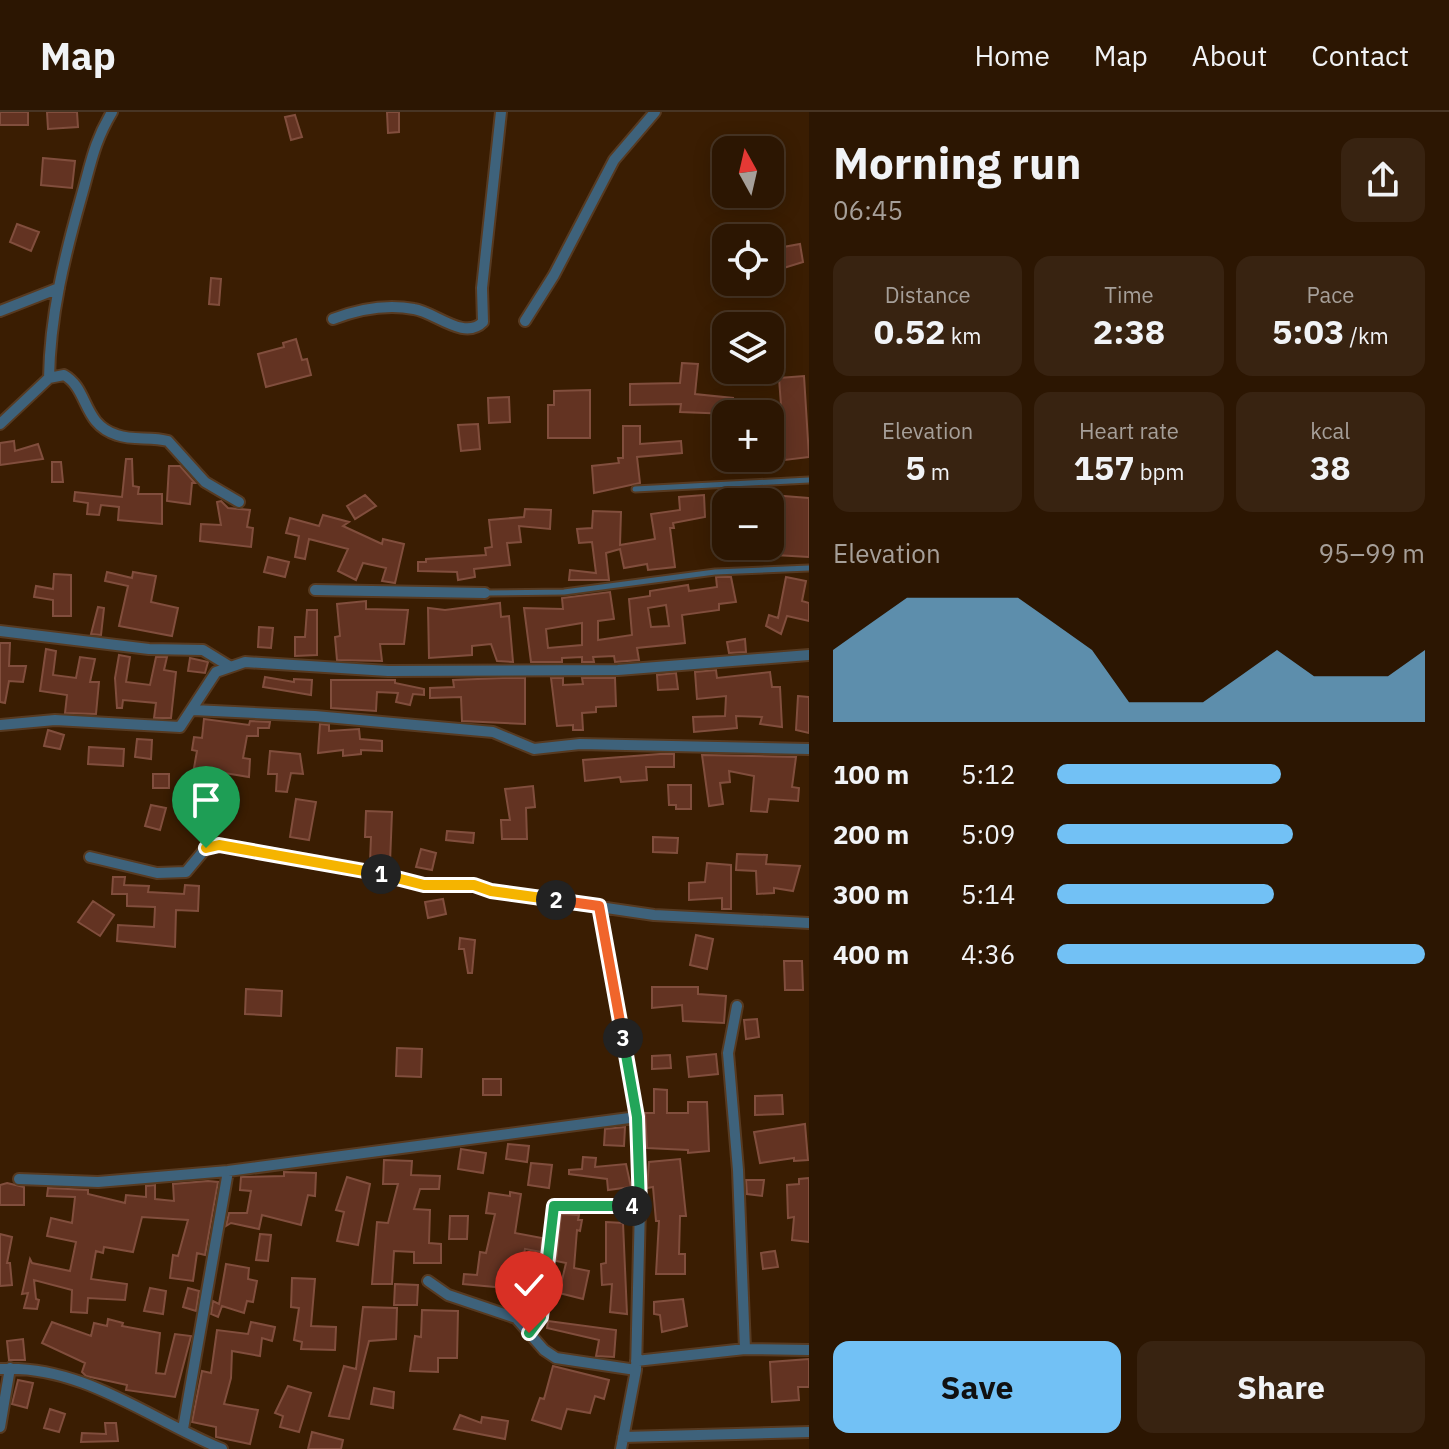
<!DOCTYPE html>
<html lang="en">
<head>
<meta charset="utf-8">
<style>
	:root { --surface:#2c1602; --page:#382311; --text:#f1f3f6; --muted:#a69f99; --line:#483524; --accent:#72c1f5 }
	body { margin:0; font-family:"IBM Plex Sans",sans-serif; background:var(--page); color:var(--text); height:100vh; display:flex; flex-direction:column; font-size:30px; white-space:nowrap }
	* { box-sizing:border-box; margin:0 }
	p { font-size:26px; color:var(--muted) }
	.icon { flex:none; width:44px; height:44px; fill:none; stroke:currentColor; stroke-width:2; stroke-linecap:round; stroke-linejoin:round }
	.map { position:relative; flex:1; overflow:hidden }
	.details { display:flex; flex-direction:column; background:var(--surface); width:640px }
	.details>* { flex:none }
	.needle { width:52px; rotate:352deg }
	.controls { position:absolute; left:712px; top:24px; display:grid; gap:16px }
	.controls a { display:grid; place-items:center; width:72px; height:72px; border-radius:16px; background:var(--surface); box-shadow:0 4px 20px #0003,0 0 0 2px var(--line); font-size:40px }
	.pin { position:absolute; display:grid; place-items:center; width:68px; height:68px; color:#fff; margin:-82px -34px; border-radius:50% 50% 50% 0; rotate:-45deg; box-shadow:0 0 8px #0007 }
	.pin .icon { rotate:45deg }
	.km { position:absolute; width:40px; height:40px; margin:-20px; border-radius:50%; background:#222; color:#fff; font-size:22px; line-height:40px; text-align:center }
	.round { display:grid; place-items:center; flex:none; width:84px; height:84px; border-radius:16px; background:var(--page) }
	.head { display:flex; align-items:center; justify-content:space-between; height:136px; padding:0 24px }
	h1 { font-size:44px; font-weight:700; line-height:60px }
	.figures { display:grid; grid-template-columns:repeat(3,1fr); gap:12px; height:136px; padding:8px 24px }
	.figures div { display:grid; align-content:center; border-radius:16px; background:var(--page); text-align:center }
	.figures b { font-size:34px; font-weight:700 }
	.figures small { font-size:22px; font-weight:400 }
	.figures p { font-size:22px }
	.chart { height:224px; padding:16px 24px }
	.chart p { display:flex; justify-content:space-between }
	.chart svg { width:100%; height:144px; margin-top:8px; fill:var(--accent); opacity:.7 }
	.primary-button { display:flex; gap:16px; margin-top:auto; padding:16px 24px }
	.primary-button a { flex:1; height:92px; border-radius:16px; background:var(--accent); color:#111; font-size:32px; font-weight:700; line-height:92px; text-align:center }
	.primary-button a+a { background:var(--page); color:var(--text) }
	ul { padding:0 24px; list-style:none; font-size:26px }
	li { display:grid; grid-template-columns:128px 96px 1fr; align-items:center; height:60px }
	li i { height:20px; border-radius:10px; background:var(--accent) }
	header { display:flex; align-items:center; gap:48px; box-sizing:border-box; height:112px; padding:0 40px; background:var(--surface); border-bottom:2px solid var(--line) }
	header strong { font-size:38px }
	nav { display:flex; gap:44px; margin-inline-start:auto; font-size:28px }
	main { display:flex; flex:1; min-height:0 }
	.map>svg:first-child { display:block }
	.building { fill:#633322; stroke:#814e3d; stroke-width:2; fill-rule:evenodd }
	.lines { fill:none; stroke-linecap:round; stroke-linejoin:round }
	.service-casing { stroke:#573a21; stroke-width:9 }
	.minor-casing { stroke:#573a21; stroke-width:14 }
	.service { stroke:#3e627b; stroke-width:5 }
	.minor { stroke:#3e627b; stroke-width:10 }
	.split-1-casing { stroke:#fff; stroke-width:16 }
	.split-2-casing { stroke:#fff; stroke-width:16 }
	.split-3-casing { stroke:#fff; stroke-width:16 }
	.split-4-casing { stroke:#fff; stroke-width:16 }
	.split-5-casing { stroke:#fff; stroke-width:16 }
	.split-1 { stroke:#f5b400; stroke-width:10 }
	.split-2 { stroke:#f5b400; stroke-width:10 }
	.split-3 { stroke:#f0652b; stroke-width:10 }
	.split-4 { stroke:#22a559; stroke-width:10 }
	.split-5 { stroke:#22a559; stroke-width:10 }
</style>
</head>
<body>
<header>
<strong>Map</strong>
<nav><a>Home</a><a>Map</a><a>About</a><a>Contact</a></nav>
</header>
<main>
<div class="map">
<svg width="809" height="1337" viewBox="0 0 809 1337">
	<rect width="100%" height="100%" fill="#3a1d02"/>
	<path class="building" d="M0 0H28V13H0Z
		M47 0H77L78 15 48 17Z
		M387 0H399V20L388 21Z
		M295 3 302 25 291 28 285 5Z
		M43 46 75 49 72 76 41 73Z
		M17 112 39 120 31 139 10 130Z
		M782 131 783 135 800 132 803 150 774 159 770 133Z
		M211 166 221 167 219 193 209 192Z
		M296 227 302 248 307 247 311 263 266 275 258 242 284 235 283 231Z
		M682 251 698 252 695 282 733 286 731 302 680 300 681 292 630 293V272L680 271Z
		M804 264 809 345 785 348 779 266Z
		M590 278V326H548V293H554V279Z
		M509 285 510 310 489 311 488 286Z
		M478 312 480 337 461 339 458 313Z
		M623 314H640V332L681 329 682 341 637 345 640 371 594 381 592 354 619 351 618 346H623Z
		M14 329 15 339 38 332 43 347 0 353V331Z
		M126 347H132L133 374 139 375 138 382H162V412L118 408 119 395 101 393 99 403 87 402 88 391 74 389 75 380 122 385Z
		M52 350H61L63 370H52Z
		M169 354H180L195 371H192L190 392 167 389Z
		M365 383 376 394 355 407 347 394Z
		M704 383 705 405 673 411 674 416H670L675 455 648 458 647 452 624 456 620 437 606 441 609 468H569L570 458 596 461 592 430 579 431 577 417 592 416 593 399 621 400 620 433 655 427 651 402 680 398 679 385Z
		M771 383 809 386V445L775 443 778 406 770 405Z
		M221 389 228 396 250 398 247 415 253 416 251 435 200 429 201 412 221 413 217 390Z
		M525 397 551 398 550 417 519 414 521 430 507 431 510 453 474 457 475 465 458 468 457 460 418 459V450H426V447L486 443 485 436 492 435 489 408 524 405Z
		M323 403 349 410 343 414 382 432 383 427 404 432 395 471 382 469 386 456 363 451 356 468 338 459 348 437 309 427 305 447 295 445 299 424 286 421 290 406 319 414Z
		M268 445 289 450 285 465 264 460Z
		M107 460 132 466 133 460 156 464 151 490 178 496 172 524 119 514 128 474 105 469Z
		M54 462 71 463V504H53V488L34 485 36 474 53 477Z
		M716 465H731L736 490 719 492V498L682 503 685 531 637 536 639 548 615 550 614 544 593 545 594 550H582V545L562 546V550H531L524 496 563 497 562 486 610 480 614 507 598 509V528L632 523 629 487 650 484V479L688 473 689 479 717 475ZM666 493 669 514 651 515 648 496ZM582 511V533L548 536 546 517Z
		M786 465 806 469 802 489 809 491V509L787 504 781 522 766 514 769 503 778 506Z
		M366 489V497L408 498 404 532H380L382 549 337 548 335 525 340 524 337 492Z
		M500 491 501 505 509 504 513 550 497 549 491 532 472 534V543L429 546 428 496 445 498Z
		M98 495 104 496 101 523 91 522Z
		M307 498H317V543L295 544V525H305Z
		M259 515 273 516 271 536 258 535Z
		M745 527 746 540 729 541 727 530Z
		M0 531H10L9 554H26L23 570 9 569 5 591 0 590Z
		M46 537 56 539 53 563 76 566 80 545 95 547 90 570H99L96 602 65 601 67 583 40 579Z
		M119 543 130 545 126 570 150 573 156 545H167L164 558 176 560 171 606H154L156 591 123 588 122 596H117L115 566Z
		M190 546 208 550 205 561 188 559Z
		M716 558 717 566 770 560 772 575H780L782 615 760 612 762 605 736 604 737 616 694 620 693 605 725 604 726 584 697 587 695 560Z
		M676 561 678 577 658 578 657 563Z
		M265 565 294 570V567L312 568 311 583 263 575Z
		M503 566H525V612L462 609 461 585 430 586V576L454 575 453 568Z
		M551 566H563V573L583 572 582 566H615L616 594 596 595V600L582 601 583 618H573V613L557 614Z
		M331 568H395V571L424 577V583L413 582 410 593 396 590 398 581 377 580 376 599 331 596Z
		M798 584 809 585V621L796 618Z
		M204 607 249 613 250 609 270 610 269 616H258V624H247L243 646 250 647 249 665 194 656 197 639 192 638 194 625 202 626Z
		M320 612 329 613V619L359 617 360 627 382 629V639L361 638V642L343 644V638L318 641Z
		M48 618 64 623 60 637 44 634Z
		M137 627 152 628 151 647 135 645Z
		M89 635 124 637 123 654 88 652Z
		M270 639 300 642 303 662 291 661 287 680 276 679 277 662H268Z
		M660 642H674V655H646L647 668 621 670 620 665 585 669 583 648Z
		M702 643 796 645 792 675 799 676 798 689 769 687 767 700 751 699 754 664 729 659 730 670 720 671 723 692 709 694Z
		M153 662H169V676H153Z
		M668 673H691V697H676V693H669Z
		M533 674 535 695 526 696 527 727H502L501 708H510L505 677Z
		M296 687 316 690 309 728 290 725Z
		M151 693 166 696 160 718 145 714Z
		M366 699 392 700 390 751 370 750 371 725H365Z
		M447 719 474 721 473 731 446 728Z
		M653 725 678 726 677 741 653 740Z
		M421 737 436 741 432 758 416 755Z
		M737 742 767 743 766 752 800 754 793 779 774 776V781L757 782 756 759 736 758Z
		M707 751 731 753V797H722V786L689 788V771L705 770Z
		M113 765H125L124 773 149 774 148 780 184 782 185 773 199 774 198 799 176 798 175 835 117 829 118 813 154 815 155 795 127 794V782H112Z
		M443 787 446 802 428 806 425 790Z
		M93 789 114 803 100 824 78 810Z
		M696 823 713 827 707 857 690 853Z
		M460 826 475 828 472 861H468L464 837H459Z
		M784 849H802L803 878H785Z
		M652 875H698V882L726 884 724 911 683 909 682 893 652 896Z
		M246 877 282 879 281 904 245 902Z
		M757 907 759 925 746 927 744 908Z
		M397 936 422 937 421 965 396 964Z
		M716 942 718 962 689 965 687 945Z
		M670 943 671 956 652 957V944Z
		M483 967H501V983H483Z
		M654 977 667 978V1001H688V990H707L709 1039 688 1041V1038L647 1036 645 1001H654Z
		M782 983 783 1002 755 1003V984Z
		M805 1012 808 1048 794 1049V1046L760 1051 754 1020Z
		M625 1015 624 1034 604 1033 605 1017Z
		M508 1032 529 1034 527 1050 506 1047Z
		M461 1037 486 1041 483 1061 458 1057Z
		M583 1045 596 1046 595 1055 626 1052 631 1075 608 1078 607 1067 569 1062V1058L582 1057Z
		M680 1047 686 1104H680L679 1142H685V1162H656L659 1109H656L653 1075 647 1076 649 1050Z
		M384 1048 412 1049 411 1063 440 1064 439 1077H420L414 1097 430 1098 429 1131 441 1132V1151H414V1140L394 1139 392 1172H372L377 1110 388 1111 398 1072H383Z
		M531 1051 552 1053 549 1076 528 1073Z
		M284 1060 316 1061 315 1084 308 1083 301 1113 262 1103 259 1117 231 1111 226 1114 229 1101H247L251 1079 240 1078 241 1065 284 1064Z
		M347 1065 370 1072 358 1133 337 1129 344 1100 336 1098Z
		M809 1066V1130L792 1128 794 1105 788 1106 787 1073 799 1072V1067Z
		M746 1068H764L762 1084 747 1082Z
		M208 1069 218 1070 205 1143 197 1141 193 1169 170 1166 173 1143 178 1144 188 1108 142 1105 133 1140 104 1135 103 1141 96 1139 91 1167 127 1172 125 1188 88 1186 87 1201 71 1200 72 1178 34 1168 36 1187 39 1188 37 1197 24 1196 28 1181 22 1182 30 1147 32 1151 70 1159 76 1130 47 1124 51 1106 72 1111 75 1085 47 1084 48 1076 88 1078V1082L125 1091 126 1083 146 1085V1074L155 1073V1087L174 1089 173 1072Z
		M7 1071 24 1075V1093H0V1073Z
		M510 1080 521 1082 515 1121 542 1126 541 1140 525 1137 521 1157 538 1159 534 1200 511 1196 512 1182 495 1175 463 1172 464 1162 477 1163 480 1140 486 1141 495 1102 486 1101 489 1081 510 1084Z
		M561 1102 579 1103 578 1108H582L580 1119 577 1118 574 1156 589 1159 583 1187 559 1181 566 1151 556 1149Z
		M450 1104H468L467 1127H449Z
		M606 1110 623 1111 627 1202 610 1200 612 1172 602 1173 601 1152 606 1151Z
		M0 1122 12 1125 7 1151H10L12 1173 0 1174Z
		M260 1122 271 1123 268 1149 256 1148Z
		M775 1139 778 1155 763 1157 761 1141Z
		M226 1152 249 1156 248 1167 257 1169 253 1190 247 1189 244 1201 222 1194 218 1205 211 1202 213 1189 219 1192Z
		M292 1166 315 1167 311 1214 336 1215 335 1238 301 1237 302 1230 294 1228 299 1196 291 1195Z
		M395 1172 418 1173 417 1193H394Z
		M150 1176 166 1179 163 1202 144 1199Z
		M188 1176 199 1179 196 1199 183 1195Z
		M683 1187 687 1214 662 1220 660 1203 654 1202V1190Z
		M363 1195 397 1196 396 1227 369 1229 349 1307 329 1304 344 1254 356 1257Z
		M422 1198 458 1199 457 1246H438V1260L410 1259 415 1224 421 1225Z
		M108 1207 123 1211 122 1214 160 1221 156 1261 165 1262 175 1222 191 1224 175 1285 126 1278 127 1273 86 1264 82 1260 85 1251 42 1231 52 1210 91 1224 94 1211 107 1214Z
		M548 1209 616 1218 614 1245 596 1244 599 1228 547 1216Z
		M251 1210 275 1215 272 1229 262 1226 260 1244 232 1239 231 1266 224 1292 258 1298 250 1332 216 1325V1315L192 1310 202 1259 211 1261 217 1218 248 1222Z
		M23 1227 25 1248H9L7 1229Z
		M809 1247V1275H798L799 1288 772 1290 770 1250Z
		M553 1254 609 1268 604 1287 595 1284 590 1301 567 1297 561 1317 532 1308 540 1286 544 1287Z
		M18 1268 33 1271 27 1296 12 1292Z
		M288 1274 311 1281 299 1320 280 1315 283 1304 275 1301Z
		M374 1276 394 1280 393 1296 371 1292Z
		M50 1297 65 1302 59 1320 44 1316Z
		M460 1303 481 1311 482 1305 508 1309 505 1327 454 1317Z
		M105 1311H116L118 1329 81 1330 82 1321 106 1322Z
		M312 1320 343 1328 341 1337H308Z"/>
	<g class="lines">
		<g class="service-casing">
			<path id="service" d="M635 377 809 368
				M486 481 564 480 715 460 809 456"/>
		</g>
		<g class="minor-casing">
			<path id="minor" d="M0 199 59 176
				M333 207C359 197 387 192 414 197 435 200 464 229 483 210L482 176 501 0
				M525 209 554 163 614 48 655 0
				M49 266C50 204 64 146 81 86 91 52 93 32 112 0
				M0 312 49 266 64 263C89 277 82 312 117 323 134 329 151 324 168 329L205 370 239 390
				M315 478 485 481
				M0 519 149 537 203 538 229 554
				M193 598 315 604 493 620 534 637 580 632 809 637
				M0 613 55 608 180 615 216 560 245 550 388 559 618 558 809 543
				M90 745 157 761 186 760 206 736 219 733 361 757 424 773H474L491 779 654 803 809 811
				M599 794 637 1005 640 1094 636 1258 621 1337
				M737 894 728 941 738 1058 745 1237
				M19 1067 98 1070 228 1059 637 1005
				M428 1169 448 1183 516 1206 544 1238 556 1246 636 1258
				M529 1221 541 1205 554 1094H640
				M636 1249 745 1237 809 1238
				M0 1257C82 1252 151 1308 222 1337
				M0 1315 10 1256
				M183 1317 228 1059
				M623 1325 809 1320"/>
		</g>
		<use href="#service" class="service"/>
		<use href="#minor" class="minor"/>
	</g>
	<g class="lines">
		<g class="split-1-casing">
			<path id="split-1" d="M206 736 219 733 381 762"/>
		</g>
		<g class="split-2-casing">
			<path id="split-2" d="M381 762 424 773H474L491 779 556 788"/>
		</g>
		<g class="split-3-casing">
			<path id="split-3" d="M556 788 599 794 623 926"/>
		</g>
		<g class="split-4-casing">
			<path id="split-4" d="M623 926 637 1005 640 1094H632"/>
		</g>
		<g class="split-5-casing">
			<path id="split-5" d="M529 1221 541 1205 554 1094H632"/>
		</g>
		<use href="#split-1" class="split-1"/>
		<use href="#split-2" class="split-2"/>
		<use href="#split-3" class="split-3"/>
		<use href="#split-4" class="split-4"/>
		<use href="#split-5" class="split-5"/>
	</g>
</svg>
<div class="controls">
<a><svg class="needle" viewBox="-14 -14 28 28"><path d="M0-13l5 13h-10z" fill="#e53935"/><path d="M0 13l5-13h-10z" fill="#a69f99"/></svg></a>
<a><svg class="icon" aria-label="locate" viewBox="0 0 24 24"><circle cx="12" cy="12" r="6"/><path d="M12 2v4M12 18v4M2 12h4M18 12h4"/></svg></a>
<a><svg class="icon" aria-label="layers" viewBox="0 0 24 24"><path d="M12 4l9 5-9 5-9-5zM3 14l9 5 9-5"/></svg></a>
<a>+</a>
<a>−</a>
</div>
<div class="pin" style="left:206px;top:736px;background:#1e9e55"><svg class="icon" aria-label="arrive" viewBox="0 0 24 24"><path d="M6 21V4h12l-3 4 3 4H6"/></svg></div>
<div class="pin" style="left:529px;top:1221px;background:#d93025"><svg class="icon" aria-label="check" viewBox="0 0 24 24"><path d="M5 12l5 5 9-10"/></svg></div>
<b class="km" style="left:381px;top:762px">1</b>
<b class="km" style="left:556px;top:788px">2</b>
<b class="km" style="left:623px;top:926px">3</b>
<b class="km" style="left:632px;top:1094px">4</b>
</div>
<section class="details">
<div class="head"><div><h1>Morning run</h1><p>06:45</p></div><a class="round"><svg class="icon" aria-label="share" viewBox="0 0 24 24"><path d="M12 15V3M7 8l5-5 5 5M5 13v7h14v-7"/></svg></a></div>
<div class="figures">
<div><p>Distance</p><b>0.52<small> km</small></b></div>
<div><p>Time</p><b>2:38</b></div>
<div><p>Pace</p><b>5:03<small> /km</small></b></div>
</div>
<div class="figures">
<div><p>Elevation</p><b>5<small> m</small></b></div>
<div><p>Heart rate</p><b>157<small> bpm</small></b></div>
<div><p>kcal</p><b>38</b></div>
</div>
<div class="chart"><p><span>Elevation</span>95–99 m</p>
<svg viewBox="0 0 160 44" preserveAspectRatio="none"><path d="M0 44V22L10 14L20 6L30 6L40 6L50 6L60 14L70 22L80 38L90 38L100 38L110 30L120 22L130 30L140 30L150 30L160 22V44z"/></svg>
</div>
<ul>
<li><b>100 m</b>5:12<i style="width:61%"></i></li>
<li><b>200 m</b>5:09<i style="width:64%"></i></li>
<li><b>300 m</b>5:14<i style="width:59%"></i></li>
<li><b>400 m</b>4:36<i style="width:100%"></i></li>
</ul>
<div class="primary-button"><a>Save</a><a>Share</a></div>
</section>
</main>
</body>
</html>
